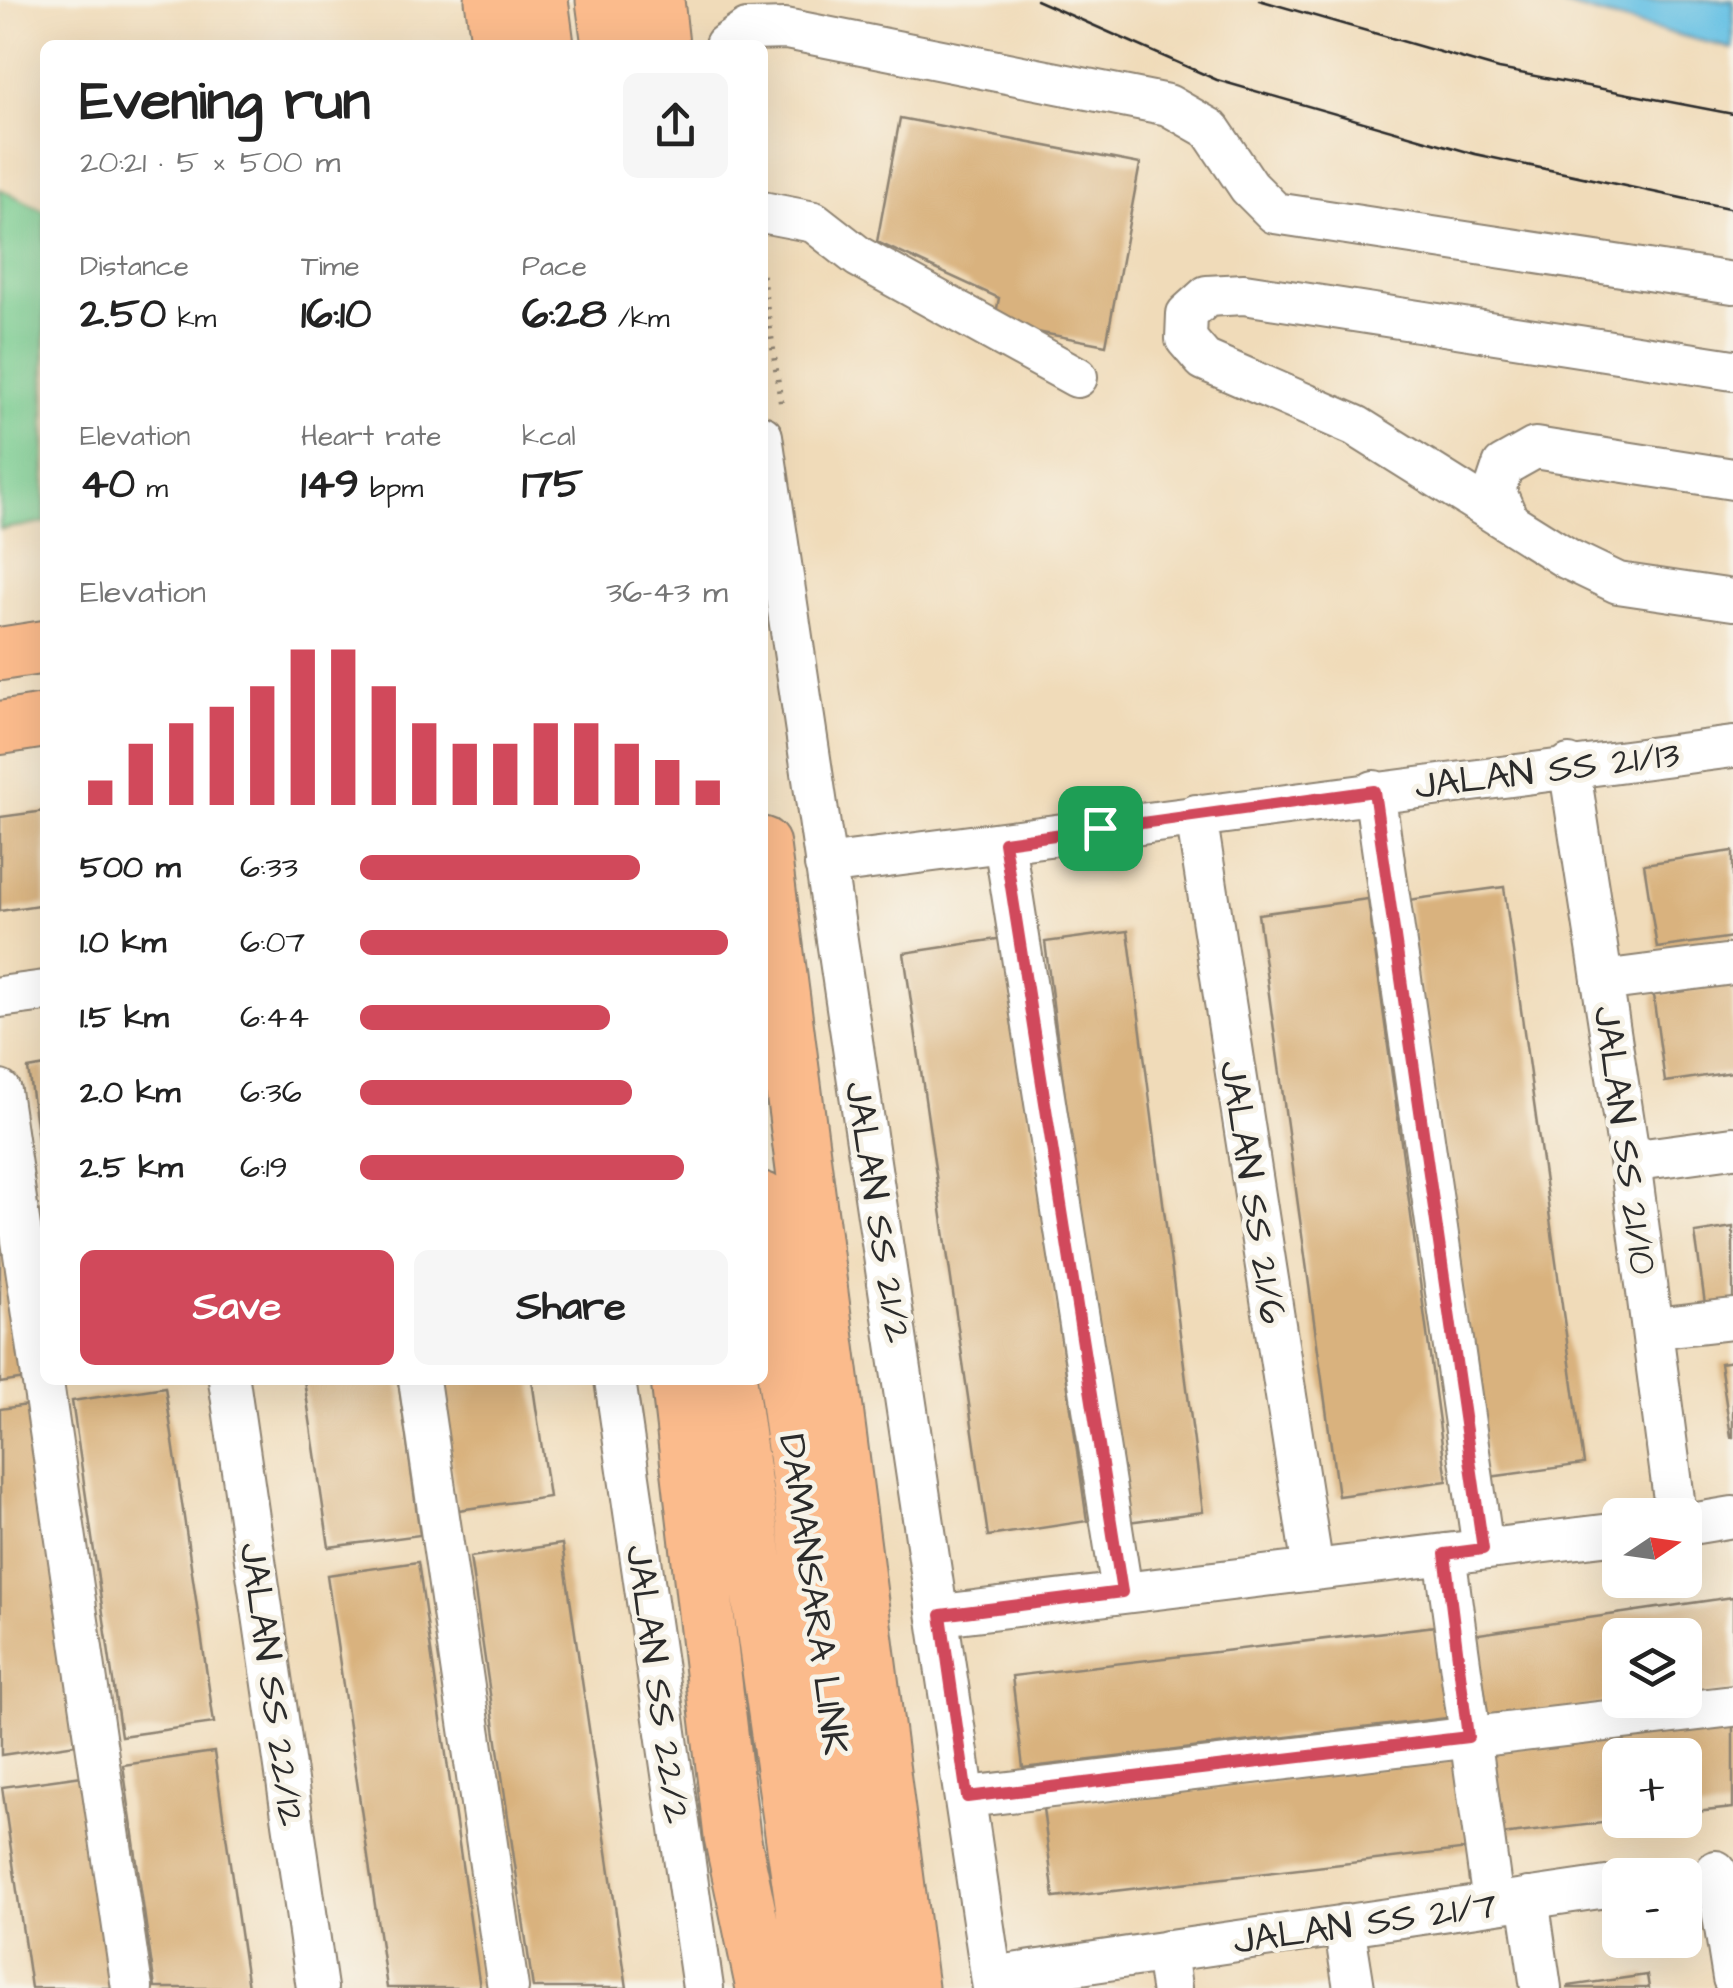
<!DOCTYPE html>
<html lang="en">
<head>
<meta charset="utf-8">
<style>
	:root { --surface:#fff; --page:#f6f6f6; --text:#222; --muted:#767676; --accent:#d1495b }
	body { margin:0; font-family:"Architects Daughter",sans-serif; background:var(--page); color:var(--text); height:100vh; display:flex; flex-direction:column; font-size:38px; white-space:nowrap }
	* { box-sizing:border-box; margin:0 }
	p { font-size:32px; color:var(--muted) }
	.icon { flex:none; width:55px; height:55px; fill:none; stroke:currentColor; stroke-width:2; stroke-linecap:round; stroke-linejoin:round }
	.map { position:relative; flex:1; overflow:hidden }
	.drawer { position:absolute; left:40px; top:40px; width:728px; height:1345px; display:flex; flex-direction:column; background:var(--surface); border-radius:15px; box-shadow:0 10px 40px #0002 }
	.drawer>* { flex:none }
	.needle { width:65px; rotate:77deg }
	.tools { position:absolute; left:1602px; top:1498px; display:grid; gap:20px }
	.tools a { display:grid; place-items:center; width:100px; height:100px; border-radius:15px; background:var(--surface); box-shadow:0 10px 40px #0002; font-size:50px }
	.pin { position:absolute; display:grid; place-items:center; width:85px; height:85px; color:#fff; margin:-42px; border-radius:20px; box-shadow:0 5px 15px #0006 }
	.round { display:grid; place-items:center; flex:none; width:105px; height:105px; border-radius:15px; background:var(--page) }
	.headline { display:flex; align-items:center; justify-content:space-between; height:170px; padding:0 40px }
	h1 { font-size:55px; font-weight:700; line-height:75px }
	.metrics { display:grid; grid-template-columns:repeat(3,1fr); gap:15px; height:170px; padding:10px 40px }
	.metrics div { display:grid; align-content:center }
	.metrics b { font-size:42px; font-weight:700 }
	.metrics small { font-size:28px; font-weight:400 }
	.metrics p { font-size:28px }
	.chart { height:280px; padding:20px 40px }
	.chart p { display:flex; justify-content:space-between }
	.chart svg { width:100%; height:180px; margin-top:10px; stroke:var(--accent); stroke-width:6 }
	.cta { display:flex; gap:20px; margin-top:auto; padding:20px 40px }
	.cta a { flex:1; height:115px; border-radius:15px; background:var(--accent); color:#fff; font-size:40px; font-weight:700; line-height:115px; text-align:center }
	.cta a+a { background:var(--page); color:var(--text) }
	ul { padding:0 40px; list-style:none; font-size:32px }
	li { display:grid; grid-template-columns:160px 120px 1fr; align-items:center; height:75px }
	li i { height:25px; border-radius:12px; background:var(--accent) }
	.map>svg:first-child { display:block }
	.green { fill:#79cd91; stroke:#527c5e; stroke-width:2.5 }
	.water { fill:#66c1e4; stroke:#487688; stroke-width:2.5 }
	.building { fill:#d9b27e }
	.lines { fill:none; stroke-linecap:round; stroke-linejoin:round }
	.minor-casing { stroke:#8e8372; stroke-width:44 }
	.major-casing { stroke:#8e8372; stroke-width:56 }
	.highway-casing { stroke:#8e8372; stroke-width:59 }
	.path { stroke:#8e8372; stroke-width:6; stroke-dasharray:2.5 8; stroke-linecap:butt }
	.minor { stroke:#fff; stroke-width:40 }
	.major { stroke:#fbbb8c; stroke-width:52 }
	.highway { stroke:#fbbb8c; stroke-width:55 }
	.tram { stroke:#2b2b2b; stroke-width:2.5 }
	.route-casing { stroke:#fff; stroke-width:20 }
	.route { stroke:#d1495b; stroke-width:12 }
	.labels { text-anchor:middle; stroke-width:10; stroke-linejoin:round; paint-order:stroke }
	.street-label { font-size:38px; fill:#2b2b2b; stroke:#f7f3e8 }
</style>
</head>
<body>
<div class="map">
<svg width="1733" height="1988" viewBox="0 0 1733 1988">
	<rect width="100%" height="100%" fill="#f7f3e8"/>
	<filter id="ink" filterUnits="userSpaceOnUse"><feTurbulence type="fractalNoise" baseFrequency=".01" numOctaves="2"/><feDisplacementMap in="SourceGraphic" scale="20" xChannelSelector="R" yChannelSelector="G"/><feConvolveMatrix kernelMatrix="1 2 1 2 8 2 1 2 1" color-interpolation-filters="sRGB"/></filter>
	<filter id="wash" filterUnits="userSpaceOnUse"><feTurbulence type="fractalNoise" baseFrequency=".0048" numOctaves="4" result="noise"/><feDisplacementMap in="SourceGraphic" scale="40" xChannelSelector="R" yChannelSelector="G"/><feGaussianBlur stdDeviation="2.25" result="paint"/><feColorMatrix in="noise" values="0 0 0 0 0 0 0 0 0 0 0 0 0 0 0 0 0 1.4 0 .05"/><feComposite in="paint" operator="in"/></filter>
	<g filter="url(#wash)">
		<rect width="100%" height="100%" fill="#f0dbb9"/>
		<path class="green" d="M0 189 45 211V523L0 529Z"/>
		<path class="water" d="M1542 0H1733V49Z"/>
		<g id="blocks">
			<path class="building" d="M900 118 1140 164 1106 345 994 324 999 298 877 242Z
				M45 811V904L0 911V817Z
				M1733 851V937L1657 948 1644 864Z
				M1504 887 1584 1464 1489 1477 1408 900Z
				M1368 899 1447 1481 1338 1496 1258 914Z
				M1128 931 1203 1512 1120 1523 1045 942Z
				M1004 938 1087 1521 988 1536 904 953Z
				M1733 984V1072L1665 1082 1653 995Z
				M45 1066V1174H43L28 1069Z
				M0 1138 37 1377 0 1383Z
				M1733 1227V1314L1707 1318 1695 1233Z
				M1733 1361V1437H1731L1720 1363Z
				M304 1380H398L420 1535 329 1547Z
				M439 1380H532L549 1497 458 1510Z
				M165 1387 214 1723 121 1736 72 1401Z
				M41 1403 90 1742 1 1755 0 1409Z
				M562 1544 627 1988H533L470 1557Z
				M418 1562 480 1988H387L327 1575Z
				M1733 1597V1691L1685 1698V1635H1620V1700L1478 1728 1465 1636Z
				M1436 1626 1447 1718 1023 1768 1012 1676Z
				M1733 1722V1808L1685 1813V1755H1620V1821L1492 1836 1482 1751Z
				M214 1752 248 1988H155L123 1765Z
				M1458 1759 1469 1849 1054 1898 1043 1808Z
				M90 1775 120 1988H31L2 1787Z
				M1647 1975 1649 1988H1568V1986Z"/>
		</g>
	</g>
	<g filter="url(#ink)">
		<use href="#blocks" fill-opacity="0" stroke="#8e8372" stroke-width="2.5"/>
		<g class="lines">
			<g class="minor-casing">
				<path id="minor" d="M725 45 747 30 786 29 1168 105 1210 129 1249 187 1275 213 1733 283
					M762 212 814 222 859 257 1077 377
					M1733 370 1244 294 1207 296 1187 314 1186 339 1204 360 1356 426 1568 559 1618 583 1733 600
					M762 436 993 1988
					M1509 522 1495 490 1503 466 1535 448 1733 479
					M1569 765 1630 1161 1676 1515
					M1374 791 1483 1549
					M1196 815 1313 1570
					M1004 842 1122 1592
					M825 865 1733 747
					M1602 981 1733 964
					M0 997 45 991
					M0 1091 132 1988
					M1630 1161 1733 1147
					M1654 1328 1733 1319
					M229 1380 317 1988
					M419 1380 508 1988
					M615 1380 703 1988
					M1685 1525 1733 1517
					M1445 1554 1493 1903
					M941 1615 1620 1533
					M967 1797 1733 1706
					M1716 1871 1733 1978
					M1528 1898 1541 1988
					M1344 1925 1354 1988
					M1166 1951 1171 1988
					M992 1977 1620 1885"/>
			</g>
			<g class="major-casing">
				<path id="major" d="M0 654 45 647
					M0 728 45 721"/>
			</g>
			<g class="highway-casing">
				<path id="highway" d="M493 0 500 45
					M540 0 546 45
					M604 0 610 45
					M656 0 661 45
					M762 845 910 1988
					M762 1200 867 1988
					M679 1380 732 1836 764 1988
					M729 1380 815 1988"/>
			</g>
			<path class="path" d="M762 275 781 403"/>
			<use href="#minor" class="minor"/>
			<use href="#major" class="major"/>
			<use href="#highway" class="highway"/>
			<path class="tram" d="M1036 0 1217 80 1475 154 1733 209
				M1259 0 1499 69 1733 114"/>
		</g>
	</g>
	<g class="lines" filter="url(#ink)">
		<g class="route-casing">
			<path id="route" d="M1374 791 1483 1549 1445 1554 1468 1737 967 1797 941 1615 1122 1592 1004 842Z"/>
		</g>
		<use href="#route" class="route"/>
	</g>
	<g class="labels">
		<g class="street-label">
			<text transform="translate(1547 769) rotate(-7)" y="13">JALAN SS 21/13</text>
			<text transform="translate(1626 1140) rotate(82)" y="13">JALAN SS 21/10</text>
			<text transform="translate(1254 1192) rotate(81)" y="13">JALAN SS 21/6</text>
			<text transform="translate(879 1212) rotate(81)" y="13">JALAN SS 21/2</text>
			<text transform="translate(815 1594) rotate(82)" y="13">DAMANSARA LINK</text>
			<text transform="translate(273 1684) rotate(82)" y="13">JALAN SS 22/12</text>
			<text transform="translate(659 1684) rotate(82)" y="13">JALAN SS 22/2</text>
			<text transform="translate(1365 1922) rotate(-8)" y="13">JALAN SS 21/7</text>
		</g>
	</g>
</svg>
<div class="tools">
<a><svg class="needle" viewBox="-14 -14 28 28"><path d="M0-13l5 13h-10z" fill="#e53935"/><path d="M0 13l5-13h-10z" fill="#767676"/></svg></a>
<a><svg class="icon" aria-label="layers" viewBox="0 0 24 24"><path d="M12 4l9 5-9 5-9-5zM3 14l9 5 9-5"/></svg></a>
<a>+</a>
<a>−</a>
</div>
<div class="pin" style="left:1100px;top:828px;background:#1e9e55"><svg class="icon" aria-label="arrive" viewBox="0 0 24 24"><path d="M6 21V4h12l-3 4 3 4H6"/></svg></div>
<section class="drawer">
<div class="headline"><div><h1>Evening run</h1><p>20:21 · 5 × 500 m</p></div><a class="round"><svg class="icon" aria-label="share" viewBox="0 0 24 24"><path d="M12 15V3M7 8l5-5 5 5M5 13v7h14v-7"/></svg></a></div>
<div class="metrics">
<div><p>Distance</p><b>2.50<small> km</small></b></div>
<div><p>Time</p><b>16:10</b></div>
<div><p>Pace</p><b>6:28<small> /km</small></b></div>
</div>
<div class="metrics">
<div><p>Elevation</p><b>40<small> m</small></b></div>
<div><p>Heart rate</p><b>149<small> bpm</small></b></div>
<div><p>kcal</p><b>175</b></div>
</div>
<div class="chart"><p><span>Elevation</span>36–43 m</p>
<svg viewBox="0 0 160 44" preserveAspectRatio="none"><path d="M5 44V38M15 44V29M25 44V24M35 44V20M45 44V15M55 44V6M65 44V6M75 44V15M85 44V24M95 44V29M105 44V29M115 44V24M125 44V24M135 44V29M145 44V33M155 44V38"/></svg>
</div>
<ul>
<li><b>500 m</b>6:33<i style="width:76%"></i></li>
<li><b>1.0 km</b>6:07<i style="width:100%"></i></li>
<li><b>1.5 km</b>6:44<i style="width:68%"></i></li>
<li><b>2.0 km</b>6:36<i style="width:74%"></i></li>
<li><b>2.5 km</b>6:19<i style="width:88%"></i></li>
</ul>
<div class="cta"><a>Save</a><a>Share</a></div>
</section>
</div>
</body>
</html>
